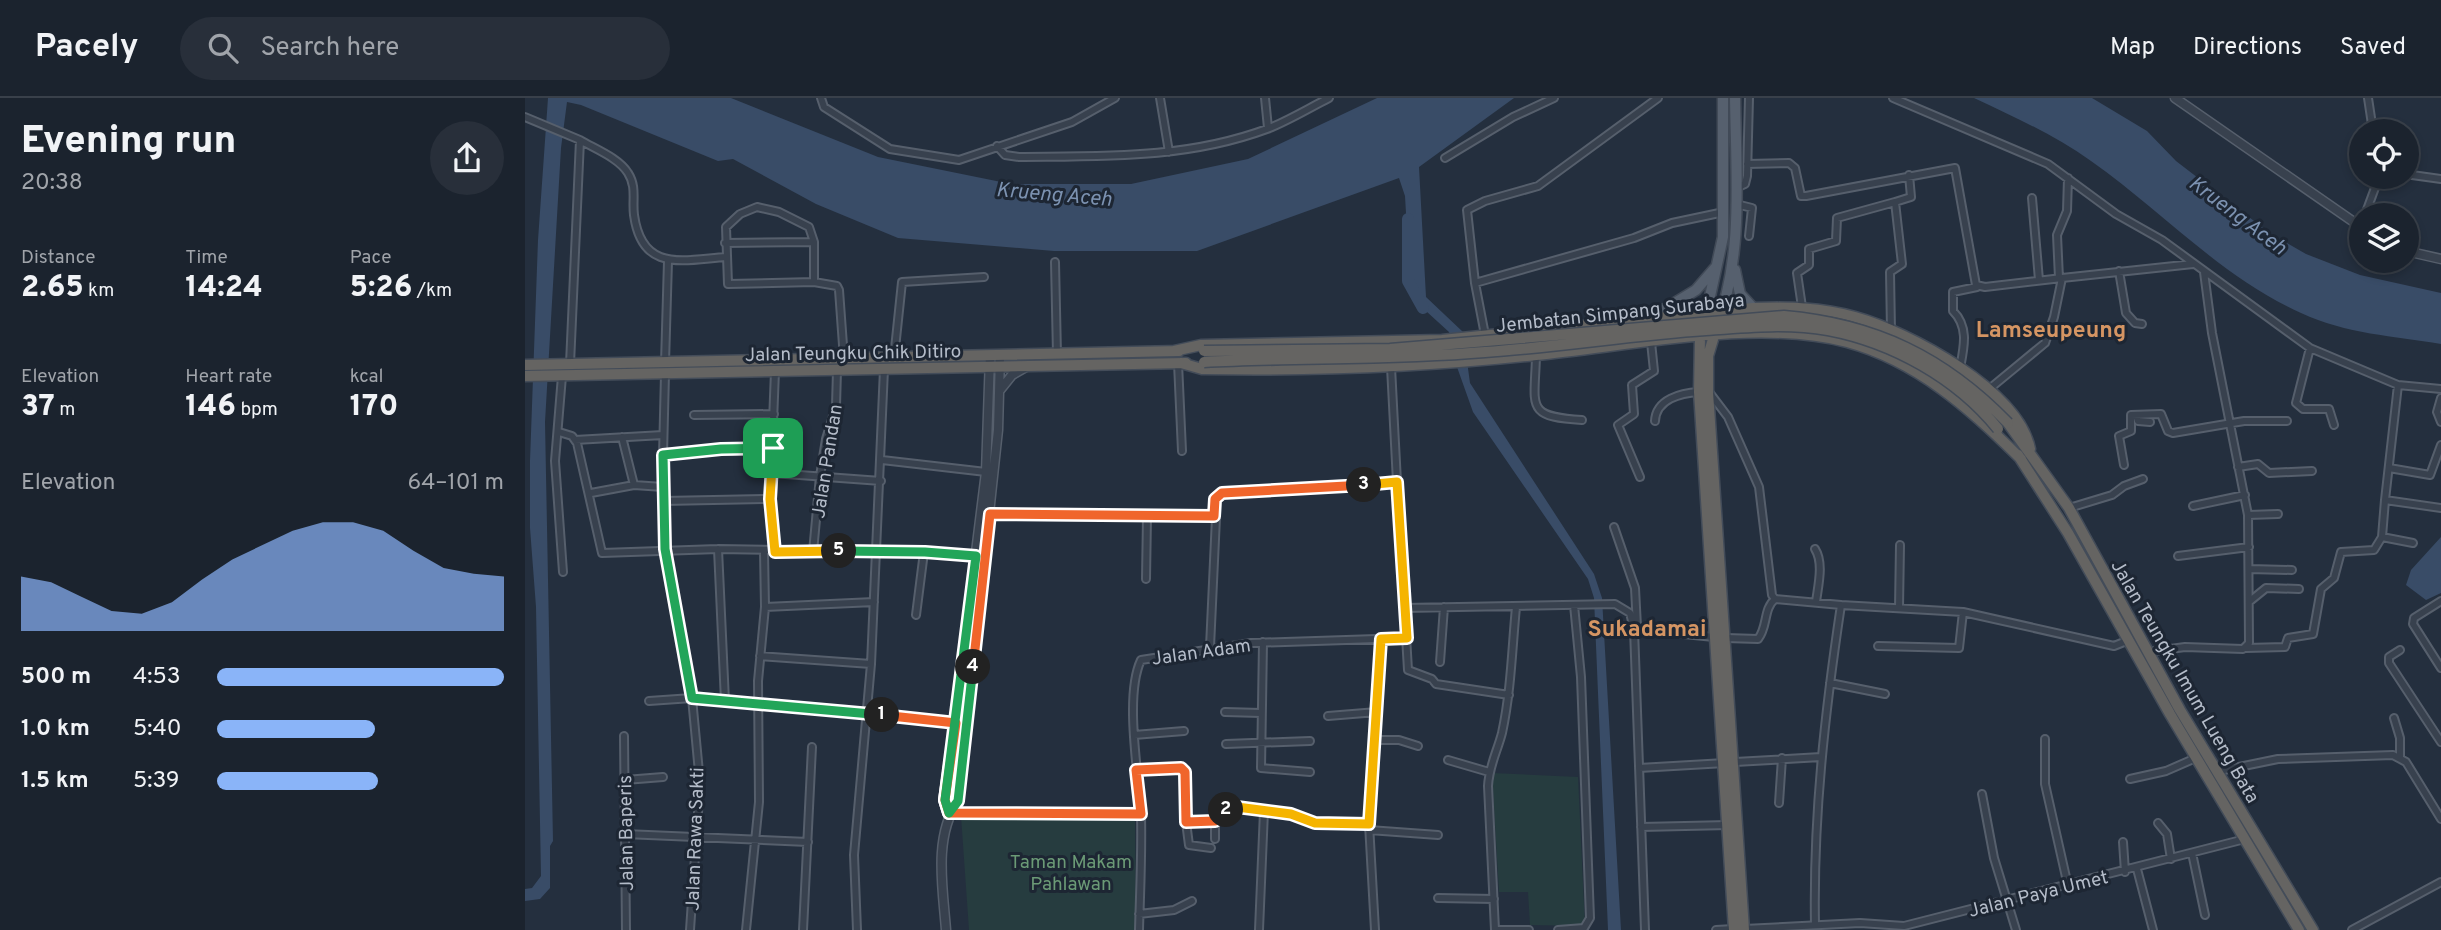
<!DOCTYPE html>
<html lang="en">
<head>
<meta charset="utf-8">
<style>
	:root { --surface:#1b232e; --page:#282f3a; --text:#f1f3f6; --muted:#a0a4aa; --line:#39404a; --accent:#8ab4f8 }
	body { margin:0; font-family:Overpass,sans-serif; background:var(--page); color:var(--text); height:100vh; display:flex; flex-direction:column; font-size:26px; white-space:nowrap }
	* { box-sizing:border-box; margin:0 }
	p { font-size:23px; color:var(--muted) }
	.icon { flex:none; width:38px; height:38px; fill:none; stroke:currentColor; stroke-width:2; stroke-linecap:round; stroke-linejoin:round }
	.map { position:relative; flex:1; overflow:hidden }
	.sheet { display:flex; flex-direction:column; background:var(--surface); width:525px }
	.sheet>* { flex:none }
	.buttons { position:absolute; left:1824px; top:21px; display:grid; gap:14px }
	.buttons a { display:grid; place-items:center; width:70px; height:70px; border-radius:50%; background:var(--surface); box-shadow:0 4px 10px #0003,0 0 0 2px var(--line); font-size:35px }
	.pin { position:absolute; display:grid; place-items:center; width:60px; height:60px; color:#fff; margin:-30px; border-radius:14px; box-shadow:0 4px 10px #0006 }
	.km { position:absolute; width:35px; height:35px; margin:-18px; border-radius:50%; background:#222; color:#fff; font-size:19px; line-height:35px; text-align:center }
	.round { display:grid; place-items:center; flex:none; width:74px; height:74px; border-radius:37px; background:var(--page) }
	.head { display:flex; align-items:center; justify-content:space-between; height:119px; padding:0 21px }
	h1 { font-size:38px; font-weight:800; line-height:52px }
	.metrics { display:grid; grid-template-columns:repeat(3,1fr); gap:10px; height:119px; padding:7px 21px }
	.metrics div { display:grid; align-content:center }
	.metrics b { font-size:30px; font-weight:800 }
	.metrics small { font-size:19px; font-weight:400 }
	.metrics p { font-size:19px }
	.chart { height:196px; padding:14px 21px }
	.chart p { display:flex; justify-content:space-between }
	.chart svg { width:100%; height:126px; margin-top:7px; fill:var(--accent); opacity:.7 }
	ul { padding:0 21px; list-style:none; font-size:23px }
	li { display:grid; grid-template-columns:112px 84px 1fr; align-items:center; height:52px }
	li i { height:18px; border-radius:9px; background:var(--accent) }
	header { display:flex; align-items:center; gap:42px; box-sizing:border-box; height:98px; padding:0 35px; background:var(--surface); border-bottom:2px solid var(--line) }
	header strong { font-size:33px }
	nav { display:flex; gap:38px; margin-inline-start:auto; font-size:24px }
	.search { width:490px; height:63px; background:var(--page); display:flex; align-items:center; gap:18px; box-sizing:border-box; padding:0 24px; border-radius:38px; color:var(--muted); font-size:26px }
	main { display:flex; flex:1; min-height:0 }
	.map>svg:first-child { display:block }
	.green { fill:#263c3f }
	.water { fill:#394c67 }
	.lines { fill:none; stroke-linecap:round; stroke-linejoin:round }
	.river { stroke:#394c67; stroke-width:12 }
	.minor-casing { stroke:#565f6c; stroke-width:10 }
	.tertiary-casing { stroke:#565f6c; stroke-width:11 }
	.primary-casing { stroke:#414a57; stroke-width:13 }
	.trunk-casing { stroke:#434c59; stroke-width:13 }
	.minor { stroke:#38414e; stroke-width:6 }
	.tertiary { stroke:#38414e; stroke-width:8 }
	.primary { stroke:#56606e; stroke-width:10 }
	.trunk { stroke:#656462; stroke-width:10 }
	.trunk-bridge-casing { stroke:#434c59; stroke-width:13; stroke-linecap:butt }
	.trunk-bridge { stroke:#656462; stroke-width:10 }
	.split-1-casing { stroke:#fff; stroke-width:14 }
	.split-2-casing { stroke:#fff; stroke-width:14 }
	.split-3-casing { stroke:#fff; stroke-width:14 }
	.split-4-casing { stroke:#fff; stroke-width:14 }
	.split-5-casing { stroke:#fff; stroke-width:14 }
	.split-6-casing { stroke:#fff; stroke-width:14 }
	.split-1 { stroke:#22a559; stroke-width:9 }
	.split-2 { stroke:#f0652b; stroke-width:9 }
	.split-3 { stroke:#f5b400; stroke-width:9 }
	.split-4 { stroke:#f0652b; stroke-width:9 }
	.split-5 { stroke:#22a559; stroke-width:9 }
	.split-6 { stroke:#f5b400; stroke-width:9 }
	.labels { text-anchor:middle; stroke-width:6; stroke-linejoin:round; paint-order:stroke }
	.street-label { font-size:19px; fill:#b4bcc9; stroke:#1d2633 }
	.park-label { font-size:19px; fill:#6b9a76; stroke:#1d2633 }
	.water-label { font-size:21px; font-style:italic; fill:#7c92b1; stroke:#1d2633 }
	.quarter-label { font-size:23px; font-weight:bold; fill:#d59563; stroke:#1d2633 }
</style>
</head>
<body>
<header>
<strong>Pacely</strong>
<div class="search"><svg class="icon" aria-label="search" viewBox="0 0 24 24"><circle cx="10" cy="10" r="6"/><path d="M15 15l6 6"/></svg>Search here</div>
<nav><a>Map</a><a>Directions</a><a>Saved</a></nav>
</header>
<main>
<section class="sheet">
<div class="head"><div><h1>Evening run</h1><p>20:38</p></div><a class="round"><svg class="icon" aria-label="share" viewBox="0 0 24 24"><path d="M12 15V3M7 8l5-5 5 5M5 13v7h14v-7"/></svg></a></div>
<div class="metrics">
<div><p>Distance</p><b>2.65<small> km</small></b></div>
<div><p>Time</p><b>14:24</b></div>
<div><p>Pace</p><b>5:26<small> /km</small></b></div>
</div>
<div class="metrics">
<div><p>Elevation</p><b>37<small> m</small></b></div>
<div><p>Heart rate</p><b>146<small> bpm</small></b></div>
<div><p>kcal</p><b>170</b></div>
</div>
<div class="chart"><p><span>Elevation</span>64–101 m</p>
<svg viewBox="0 0 160 44" preserveAspectRatio="none"><path d="M0 44V25L10 27L20 32L30 37L40 38L50 34L60 26L70 19L80 14L90 9L100 6L110 6L120 9L130 16L140 22L150 24L160 25V44z"/></svg>
</div>
<ul>
<li><b>500 m</b>4:53<i style="width:100%"></i></li>
<li><b>1.0 km</b>5:40<i style="width:55%"></i></li>
<li><b>1.5 km</b>5:39<i style="width:56%"></i></li>
</ul>
</section>
<div class="map">
<svg width="1916" height="832" viewBox="0 0 1916 832">
	<rect width="100%" height="100%" fill="#242f3e"/>
	<path class="green" d="M967 675 1053 679 1060 828 1005 827 1003 794H974Z
		M610 715 611 832H444L436 718Z"/>
	<path class="water" d="M23 0H206L353 59 486 86H606L723 61 852 0H989L894 69 901 199 938 234 945 285 1069 476 1077 500 1096 832H1083L1069 500 1063 481 948 314 932 269 924 234 890 203 885 184 880 98 874 80 672 153H529L373 140 291 106 208 61 193 63 56 7 42 4 36 50 20 324 28 743 25 748V790L15 801 0 803V791L7 790 16 778 11 509 5 430V363L13 142Z
		M1449 0H1567L1622 33 1651 63 1746 136 1781 156 1835 177 1916 195V246C1869 238 1821 236 1776 215 1697 180 1636 112 1566 63 1530 37 1489 19 1449 0Z
		M1916 439V495L1901 502 1881 487 1886 472Z"/>
	<g class="lines">
		<path class="river" d="M883 121V183L898 210"/>
		<g class="minor-casing">
			<path id="minor" d="M296 0 299 9 365 51 434 62 547 24 590 0
				M635 0 644 54
				M740 0 743 30
				M1368 0 1523 66 1591 116 1637 142 1785 250 1873 287 1916 291
				M1843 0 1848 33
				M0 19 55 42 45 266
				M55 42C70 51 94 60 103 75 112 89 107 102 109 117 117 175 158 162 201 159
				M472 48 480 57 494 59C578 58 661 61 742 31 763 23 784 10 804 0
				M920 60 988 19 1029 0
				M1222 66 1264 65 1270 70 1276 98H1281L1430 70 1451 187 1460 189 1537 180
				M1887 77 1916 81
				M1211 90 1220 86 1222 78 1224 0
				M1507 100 1514 182
				M1211 106 1227 110 1224 138
				M232 109 254 114 284 129 289 144V184L203 186 201 129 215 116Z
				M1840 117 1854 79
				M200 145 289 144
				M530 164 532 257
				M1594 173 1601 215 1610 225 1617 226
				M1534 180 1532 137 1542 113 1543 80
				M289 184 312 188 314 192 319 261
				M950 185 1109 140 1147 125 1199 114
				M1277 209 1272 175 1284 167V151L1311 143 1312 120 1370 104
				M1366 233 1365 174 1377 166 1370 104 1386 99 1384 77
				M960 237 950 185 942 112 960 103 1013 88 1133 0
				M1785 250 1771 305 1778 311H1804L1809 327
				M1011 257C1010 308 999 319 1057 322
				M369 260 377 184 459 179
				M140 265 143 163
				M653 265 657 353
				M866 269 872 384
				M1435 270C1439 249 1444 229 1428 213V194L1452 189
				M140 276 138 357 140 451 167 600 175 685 165 832
				M37 278 30 363 38 474
				M1873 287 1860 402 1916 410
				M1463 292 1520 245 1529 219 1537 180 1668 166
				M1184 294 1203 319 1234 389 1247 497 1250 501 1316 507
				M1916 300 1912 314 1916 324
				M169 317 249 316
				M1611 317 1613 323 1625 324
				M1130 323C1131 301 1156 295 1174 294
				M34 334 47 338 52 345 77 455 193 451 399 454 451 458
				M97 339 109 387
				M50 342 138 337
				M138 357 196 351 248 350
				M357 362 461 374
				M1599 367 1594 338 1606 333V317L1636 316 1643 333 1648 335 1719 323H1762
				M1713 369 1733 366 1744 375 1787 373
				M1864 370 1905 377 1916 347
				M247 375 356 383
				M1115 379 1093 327 1109 316 1107 287 1129 273 1126 244
				M66 395 109 387 138 389
				M1860 402 1857 439 1888 445
				M138 403 245 401
				M1668 408 1720 397
				M1544 410 1587 397 1599 388 1618 381
				M465 416 689 418
				M1723 417 1753 416
				M1089 429 1110 490 1112 529
				M193 451 200 603
				M1290 451C1299 465 1293 488 1291 504
				M250 454 245 401 250 273
				M288 454 295 378 301 341 311 308 312 272
				M1653 458 1724 449
				M1724 471 1767 472
				M621 481 622 418
				M1725 503 1741 490 1774 491
				M1916 503 1889 520 1888 526 1916 570
				M240 509 349 504
				M991 509C987 551 986 593 977 635 972 654 964 668 963 688L970 832H1004
				M879 510 1090 506 1105 515 1109 531 1120 832
				M1374 510 1375 447
				M391 517 399 454
				M1109 531 1189 539
				M1201 540 1233 541C1243 529 1238 511 1250 501
				M738 544 736 670 785 674
				M1353 548 1434 550 1438 514
				M685 549 692 398 697 395 872 384 883 572 907 581 911 586 984 597
				M1721 550 1760 549 1763 540 1788 536 1796 491 1809 480 1816 454 1849 452 1857 439
				M1875 552 1864 559V565L1916 644
				M1623 554 1660 549 1718 551 1724 545 1723 417 1687 235 1679 174
				M235 558 346 566
				M915 564 919 509
				M1305 585 1360 596
				M124 603 167 600 431 625
				M700 614 736 615
				M803 618 852 614
				M1869 620 1875 640V659
				M609 637 659 633
				M99 638 101 832
				M1520 641V686L1543 788
				M850 642H874L893 648
				M701 646 785 643
				M923 662 964 674
				M1210 664 1296 659
				M1114 670 1200 665
				M611 672 658 671 661 724 690 723 708 709 739 713
				M1694 673 1753 661 1868 657 1881 664 1916 721
				M1605 681 1641 673 1673 659
				M100 682 138 679
				M1457 696 1469 760 1491 832
				M1254 705 1257 660
				M424 715 616 716
				M661 724 664 747 686 750
				M1633 725 1642 736 1646 761
				M1116 729 1204 727
				M844 732 913 737
				M100 736 283 744
				M690 741V723
				M1598 744 1600 774
				M1667 755 1680 817
				M1612 771 1628 832
				M913 800 969 801
				M614 816 649 812 667 803
				M1290 827C1288 719 1300 614 1316 507L1438 514 1589 548 1604 542
				M1219 831 1335 825 1379 828 1720 741
				M221 832 234 704 233 583 240 509 239 453
				M278 832 287 649
				M332 832 329 757 346 566 359 271
				M614 832C615 794 617 756 616 718 614 677 599 598 616 562L726 545 882 540
				M734 832 739 713 766 716 790 725 844 726
				M850 832 844 726 856 541
				M1033 832 1059 830 1065 820 1056 579 1049 507
				M1191 832 1209 831
				M1827 832 1916 784"/>
		</g>
		<g class="tertiary-casing">
			<path id="tertiary" d="M1650 0 1836 129
				M1881 153 1916 161
				M475 292 487 277 501 269
				M424 715 420 702 461 374 465 258
				M421 832C418 791 408 739 433 703L473 332 475 258"/>
		</g>
		<g class="primary-casing">
			<path id="primary" d="M1210 172 1215 196 1228 210
				M1125 220 1171 192 1190 170
				M1180 221 1198 139V0
				M1191 231C1219 157 1211 78 1210 0"/>
		</g>
		<g class="trunk-casing">
			<path id="trunk" d="M1189 238 1183 258V294L1219 832
				M1175 240 1174 294 1209 832
				M649 253 676 247 917 242 1228 210C1263 209 1296 209 1330 219 1384 234 1493 292 1505 351
				M656 265 677 271C788 273 900 269 1011 257 1104 248 1232 220 1322 244 1392 263 1446 311 1496 361
				M0 267 654 253
				M0 278 661 265
				M1483 325 1544 410 1655 612 1788 832
				M1493 357 1543 435 1645 616 1774 832"/>
		</g>
		<use href="#minor" class="minor"/>
		<use href="#tertiary" class="tertiary"/>
		<use href="#primary" class="primary"/>
		<use href="#trunk" class="trunk"/>
		<g class="trunk-bridge-casing">
			<path id="trunk-bridge" d="M679 253 865 251 1259 218C1350 226 1419 259 1483 325
				M679 264C773 259 866 262 960 254 1034 249 1107 237 1181 232 1221 229 1262 225 1303 232 1367 244 1432 280 1473 331"/>
		</g>
		<use href="#trunk-bridge" class="trunk-bridge"/>
	</g>
	<g class="lines">
		<g class="split-1-casing">
			<path id="split-1" d="M248 350 196 351 138 357 140 451 167 600 357 617"/>
		</g>
		<g class="split-2-casing">
			<path id="split-2" d="M357 617 431 625 420 702 424 715 616 716 611 672 656 670 660 674 661 724 690 723 701 712"/>
		</g>
		<g class="split-3-casing">
			<path id="split-3" d="M701 712 712 709 766 716 790 725 844 726 856 541 882 540 872 384 839 387"/>
		</g>
		<g class="split-4-casing">
			<path id="split-4" d="M448 569 465 416 689 418 690 401 697 395 839 387"/>
		</g>
		<g class="split-5-casing">
			<path id="split-5" d="M314 453 400 454 451 458 420 702 424 715 433 703 448 569"/>
		</g>
		<g class="split-6-casing">
			<path id="split-6" d="M248 350 245 401 250 454 314 453"/>
		</g>
		<use href="#split-1" class="split-1"/>
		<use href="#split-2" class="split-2"/>
		<use href="#split-3" class="split-3"/>
		<use href="#split-4" class="split-4"/>
		<use href="#split-5" class="split-5"/>
		<use href="#split-6" class="split-6"/>
	</g>
	<g class="labels">
		<g class="street-label">
			<text transform="translate(1095 214) rotate(-6)" y="7">Jembatan Simpang Surabaya</text>
			<text transform="translate(328 254) rotate(-1)" y="7">Jalan Teungku Chik Ditiro</text>
			<text transform="translate(301 363) rotate(-81)" y="7">Jalan Pandan</text>
			<text transform="translate(676 553) rotate(-8)" y="7">Jalan Adam</text>
			<text transform="translate(1661 583) rotate(60)" y="7">Jalan Teungku Imum Lueng Bata</text>
			<text transform="translate(100 735) rotate(-91)" y="7">Jalan Baperis</text>
			<text transform="translate(169 741) rotate(-88)" y="7">Jalan Rawa Sakti</text>
			<text transform="translate(1513 795) rotate(-14)" y="7">Jalan Paya Umet</text>
		</g>
		<g class="park-label">
			<text x="546" y="770">Taman Makam<tspan x="546" dy="22">Pahlawan</tspan></text>
		</g>
		<g class="water-label">
			<text transform="translate(529 96) rotate(5)" y="7">Krueng Aceh</text>
			<text transform="translate(1713 117) rotate(37)" y="7">Krueng Aceh</text>
		</g>
		<g class="quarter-label">
			<text x="1526" y="239">Lamseupeung</text>
			<text x="1122" y="538">Sukadamai</text>
		</g>
	</g>
</svg>
<div class="buttons">
<a><svg class="icon" aria-label="locate" viewBox="0 0 24 24"><circle cx="12" cy="12" r="6"/><path d="M12 2v4M12 18v4M2 12h4M18 12h4"/></svg></a>
<a><svg class="icon" aria-label="layers" viewBox="0 0 24 24"><path d="M12 4l9 5-9 5-9-5zM3 14l9 5 9-5"/></svg></a>
</div>
<div class="pin" style="left:248px;top:350px;background:#1e9e55"><svg class="icon" aria-label="arrive" viewBox="0 0 24 24"><path d="M6 21V4h12l-3 4 3 4H6"/></svg></div>
<b class="km" style="left:357px;top:617px">1</b>
<b class="km" style="left:701px;top:712px">2</b>
<b class="km" style="left:839px;top:387px">3</b>
<b class="km" style="left:448px;top:569px">4</b>
<b class="km" style="left:314px;top:453px">5</b>
</div>
</main>
</body>
</html>
